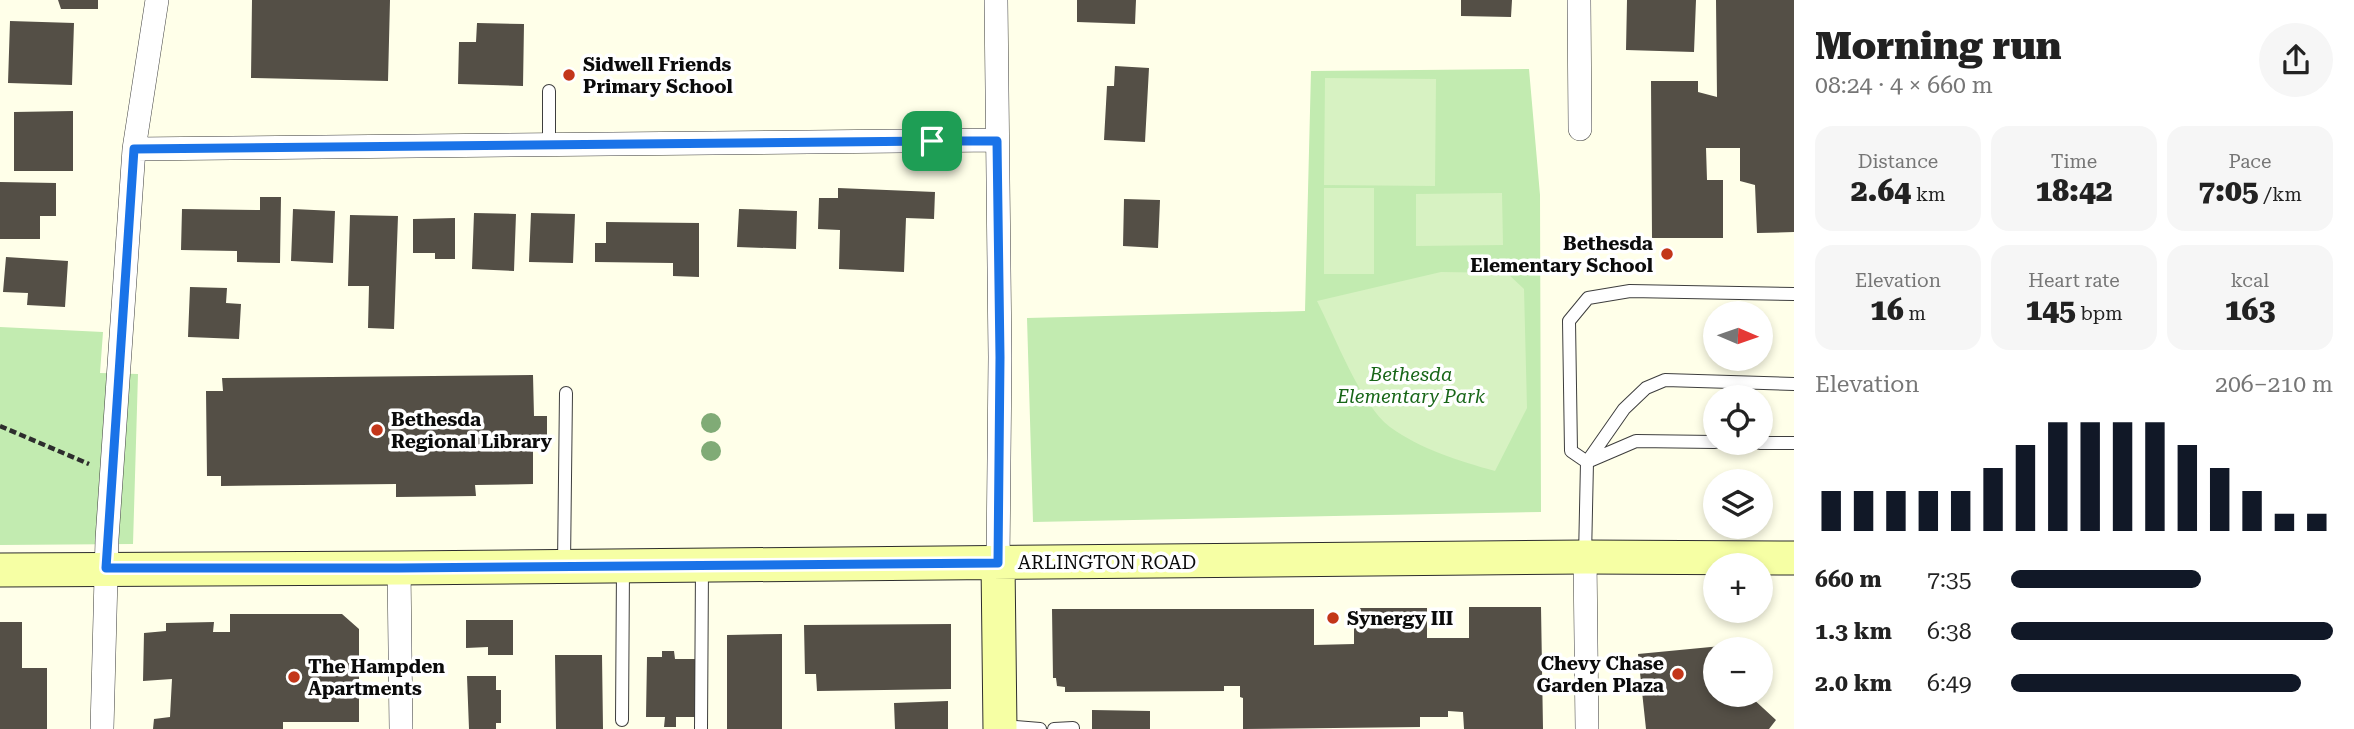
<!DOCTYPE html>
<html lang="en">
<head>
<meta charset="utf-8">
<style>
	:root { --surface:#fff; --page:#f6f6f6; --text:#222; --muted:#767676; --accent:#111827 }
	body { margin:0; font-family:"Roboto Serif",serif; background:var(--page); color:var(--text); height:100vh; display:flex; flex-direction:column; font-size:26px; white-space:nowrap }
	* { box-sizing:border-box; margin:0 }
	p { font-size:23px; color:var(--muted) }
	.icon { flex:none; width:38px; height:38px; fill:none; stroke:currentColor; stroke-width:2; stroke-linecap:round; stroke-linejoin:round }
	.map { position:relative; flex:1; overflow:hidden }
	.drawer { display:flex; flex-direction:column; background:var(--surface); width:560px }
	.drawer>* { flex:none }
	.needle { width:46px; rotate:92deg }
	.fabs { position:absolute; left:1703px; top:301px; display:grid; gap:14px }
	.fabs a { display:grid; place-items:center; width:70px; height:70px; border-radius:50%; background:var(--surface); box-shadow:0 4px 10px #0003; font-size:35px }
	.pin { position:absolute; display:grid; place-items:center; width:60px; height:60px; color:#fff; margin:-30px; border-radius:14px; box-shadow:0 4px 10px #0006 }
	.round { display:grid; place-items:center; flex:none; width:74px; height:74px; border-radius:37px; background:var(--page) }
	.head { display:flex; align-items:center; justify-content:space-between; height:119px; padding:0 21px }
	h1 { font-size:38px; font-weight:800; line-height:52px }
	.metrics { display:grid; grid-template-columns:repeat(3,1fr); gap:10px; height:119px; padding:7px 21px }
	.metrics div { display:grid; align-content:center; border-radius:18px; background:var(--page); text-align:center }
	.metrics b { font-size:30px; font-weight:800 }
	.metrics small { font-size:19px; font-weight:400 }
	.metrics p { font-size:19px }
	.chart { height:196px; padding:14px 21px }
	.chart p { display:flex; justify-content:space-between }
	.chart svg { width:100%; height:126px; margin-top:7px; stroke:var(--accent); stroke-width:6 }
	ul { padding:0 21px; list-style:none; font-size:23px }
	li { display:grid; grid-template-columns:112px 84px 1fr; align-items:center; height:52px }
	li i { height:18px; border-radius:9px; background:var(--accent) }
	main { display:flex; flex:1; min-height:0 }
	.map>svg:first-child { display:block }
	.green { fill:#c2ebb0 }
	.pitch { fill:#d7f2c2 }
	.building { fill:#544f46 }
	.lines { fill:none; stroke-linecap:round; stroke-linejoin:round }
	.lane-casing { stroke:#3e3e3e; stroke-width:14 }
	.street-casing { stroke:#3e3e3e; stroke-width:24 }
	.secondary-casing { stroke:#2d2d2d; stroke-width:35 }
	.path { stroke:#2d2d2d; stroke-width:4.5; stroke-dasharray:7 3.5; stroke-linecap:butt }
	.lane { stroke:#fff; stroke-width:12 }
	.street { stroke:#fff; stroke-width:23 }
	.secondary { stroke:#f6ffa4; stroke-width:33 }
	.tree { fill:#80ab76 }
	.route-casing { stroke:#fff; stroke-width:14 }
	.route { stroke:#1a73e8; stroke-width:9 }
	.poi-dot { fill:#c3361a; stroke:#fff; stroke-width:2.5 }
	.labels { text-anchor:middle; stroke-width:7; stroke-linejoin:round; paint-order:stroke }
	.poi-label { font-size:19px; font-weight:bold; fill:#0b0b0b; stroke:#fff; text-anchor:start }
	.park-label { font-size:19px; font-style:italic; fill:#186618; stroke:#fff }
	.street-label { font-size:19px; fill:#0b0b0b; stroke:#fff }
</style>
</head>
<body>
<main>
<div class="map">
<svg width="1794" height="729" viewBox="0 0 1794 729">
	<rect width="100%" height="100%" fill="#ffffe9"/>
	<path class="green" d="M1529 69 1540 195 1541 512 1033 522 1027 318 1305 311 1311 71Z
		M0 327 103 332 100 373 138 374 133 544 0 545Z"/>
	<path class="pitch" d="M1325 78 1436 79 1435 186 1324 185Z
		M1324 188H1374V274H1324Z
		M1502 193 1503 245 1416 246V194Z
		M1441 272 1507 273 1524 289 1527 408 1495 471C1459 461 1420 449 1390 427 1360 404 1335 336 1317 301Z"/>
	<path class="building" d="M58 0H98V9H61Z
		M252 0H390L388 81 251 78Z
		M1077 0H1136L1135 24 1077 22Z
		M1461 0H1512L1511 17 1461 16Z
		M1627 0H1696L1694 52 1626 50Z
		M1716 0H1794V232L1757 233 1755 185 1740 181V148H1706L1707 180H1723V238H1652L1651 81H1698V92L1717 97Z
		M10 21 74 23 72 85 8 83Z
		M477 23 524 24 523 86 458 84 459 42H476Z
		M1115 66 1149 68 1145 142 1104 140 1107 86H1114Z
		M73 111V171H14V112Z
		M0 182 56 183V216H40V239H0Z
		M838 188 935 192 934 219 906 218 904 272 839 269 840 230 818 229 819 198H838Z
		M260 197H281L280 263 237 262V251L181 250 182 209 260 210Z
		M1124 199 1160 200 1158 248 1123 246Z
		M293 209 335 211 333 263 291 261Z
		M739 209 797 211 796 249 737 247Z
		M474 213 516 214 514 271 472 269Z
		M531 213 575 214 573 263 529 262Z
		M350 215 398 216 394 329 368 328 369 286H348Z
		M455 218V259H435V253H413V219Z
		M606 222 699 223V277L673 276V263L595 262V243H606Z
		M6 257 68 261 65 307 27 305 28 293 3 292Z
		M190 287 227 288 226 303 241 304 239 339 188 337Z
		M533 375 534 416H547V445H533V484L475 485 476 496 396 497V484L221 486V476H207L206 391H223L222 378Z
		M1469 607H1541L1543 729H1464L1463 712 1448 711V717H1420V727L1243 729V698L1240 697V686H1224V691L1065 692V687L1057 686 1056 678H1053L1052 609H1314V645L1354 644V608H1427V638H1469Z
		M230 614H342L359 629V722H283V729H153L154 719 170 717 172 679 143 681 144 633 166 631V623L214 622 213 632H230Z
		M466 620H513V655H488V647L466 648Z
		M0 622H22V668H47V729H0Z
		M951 624V689L817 691 816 674H805L804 625Z
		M782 634V729H727V635Z
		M1742 644 1748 649H1715V695H1751L1750 696 1776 720 1769 729H1646L1638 654Z
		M662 651H674L675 659H697L696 717H676V727H664L665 717H646L647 657H662Z
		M555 655H602L603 729H556Z
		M467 676H496V690H501V723H496V729H469Z
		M948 701V729H895L894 703Z
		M1092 710 1150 711V729H1092Z"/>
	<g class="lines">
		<g class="lane-casing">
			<path id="lane" d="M549 91V144
				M1760 443H1794
				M1587 462 1571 451 1569 321 1588 298 1630 291 1794 294
				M1587 462 1636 441 1715 442
				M1585 557 1587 462 1624 409 1646 388 1665 380 1794 384
				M564 564 566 393
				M622 720 623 567
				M1002 726 1040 729
				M701 729 702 566
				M1054 729 1073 728"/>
		</g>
		<g class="street-casing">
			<path id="street" d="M996 0 1000 357 998 563
				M1579 0 1580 129
				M134 149 997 140
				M1585 557 1587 729
				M399 568 401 729
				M102 729 107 539 134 149 157 0"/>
		</g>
		<g class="secondary-casing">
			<path id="secondary" d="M998 563 1000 729
				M0 570 399 568 1585 557 1794 558"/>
		</g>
		<path class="path" d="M0 426 89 464"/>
		<use href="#lane" class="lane"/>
		<use href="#street" class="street"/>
		<use href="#secondary" class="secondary"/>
	</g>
	<g class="tree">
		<circle cx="711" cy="423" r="10"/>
		<circle cx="711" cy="451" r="10"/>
	</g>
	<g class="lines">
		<g class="route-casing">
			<path id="route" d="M932 141H997L1000 357 998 563 399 568H106L134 149Z"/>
		</g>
		<use href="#route" class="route"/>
	</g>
	<g class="poi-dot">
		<circle cx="569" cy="75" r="7"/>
		<circle cx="1667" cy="254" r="7"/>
		<circle cx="377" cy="430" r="7"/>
		<circle cx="1333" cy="618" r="7"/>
		<circle cx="1678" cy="674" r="7"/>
		<circle cx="294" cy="677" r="7"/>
	</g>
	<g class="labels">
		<g class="poi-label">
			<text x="583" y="71">Sidwell Friends<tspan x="583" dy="22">Primary School</tspan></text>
			<text x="1653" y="250" text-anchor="end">Bethesda<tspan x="1653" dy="22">Elementary School</tspan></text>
			<text x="391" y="426">Bethesda<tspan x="391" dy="22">Regional Library</tspan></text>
			<text x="1347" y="625">Synergy III</text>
			<text x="1664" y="670" text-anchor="end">Chevy Chase<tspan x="1664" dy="22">Garden Plaza</tspan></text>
			<text x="308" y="673">The Hampden<tspan x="308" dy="22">Apartments</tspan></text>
		</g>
		<g class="park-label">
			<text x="1411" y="381">Bethesda<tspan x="1411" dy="22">Elementary Park</tspan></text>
		</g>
		<g class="street-label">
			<text x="1107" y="569">ARLINGTON ROAD</text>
		</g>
	</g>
</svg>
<div class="fabs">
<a><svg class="needle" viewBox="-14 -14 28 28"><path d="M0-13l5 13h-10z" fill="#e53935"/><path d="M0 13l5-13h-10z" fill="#767676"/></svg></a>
<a><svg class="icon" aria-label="locate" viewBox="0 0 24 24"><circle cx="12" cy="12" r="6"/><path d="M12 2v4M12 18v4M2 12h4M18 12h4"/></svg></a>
<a><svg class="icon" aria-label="layers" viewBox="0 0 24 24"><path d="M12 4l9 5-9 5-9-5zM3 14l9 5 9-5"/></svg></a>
<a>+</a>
<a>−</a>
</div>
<div class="pin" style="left:932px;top:141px;background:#1e9e55"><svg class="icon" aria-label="arrive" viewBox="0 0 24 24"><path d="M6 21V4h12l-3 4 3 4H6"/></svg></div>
</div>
<section class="drawer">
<div class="head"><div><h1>Morning run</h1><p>08:24 · 4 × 660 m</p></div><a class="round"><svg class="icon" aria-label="share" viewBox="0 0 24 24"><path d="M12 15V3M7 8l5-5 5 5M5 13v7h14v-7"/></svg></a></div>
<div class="metrics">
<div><p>Distance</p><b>2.64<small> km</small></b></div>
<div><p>Time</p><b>18:42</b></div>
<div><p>Pace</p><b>7:05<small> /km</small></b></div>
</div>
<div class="metrics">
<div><p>Elevation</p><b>16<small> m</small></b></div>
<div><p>Heart rate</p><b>145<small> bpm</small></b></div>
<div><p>kcal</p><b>163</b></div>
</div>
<div class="chart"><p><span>Elevation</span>206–210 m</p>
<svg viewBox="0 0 160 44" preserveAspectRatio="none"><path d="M5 44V30M15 44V30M25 44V30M35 44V30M45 44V30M55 44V22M65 44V14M75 44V6M85 44V6M95 44V6M105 44V6M115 44V14M125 44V22M135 44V30M145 44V38M155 44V38"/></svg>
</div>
<ul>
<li><b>660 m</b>7:35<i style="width:59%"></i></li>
<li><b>1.3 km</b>6:38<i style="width:100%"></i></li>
<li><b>2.0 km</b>6:49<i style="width:90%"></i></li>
</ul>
</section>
</main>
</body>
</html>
